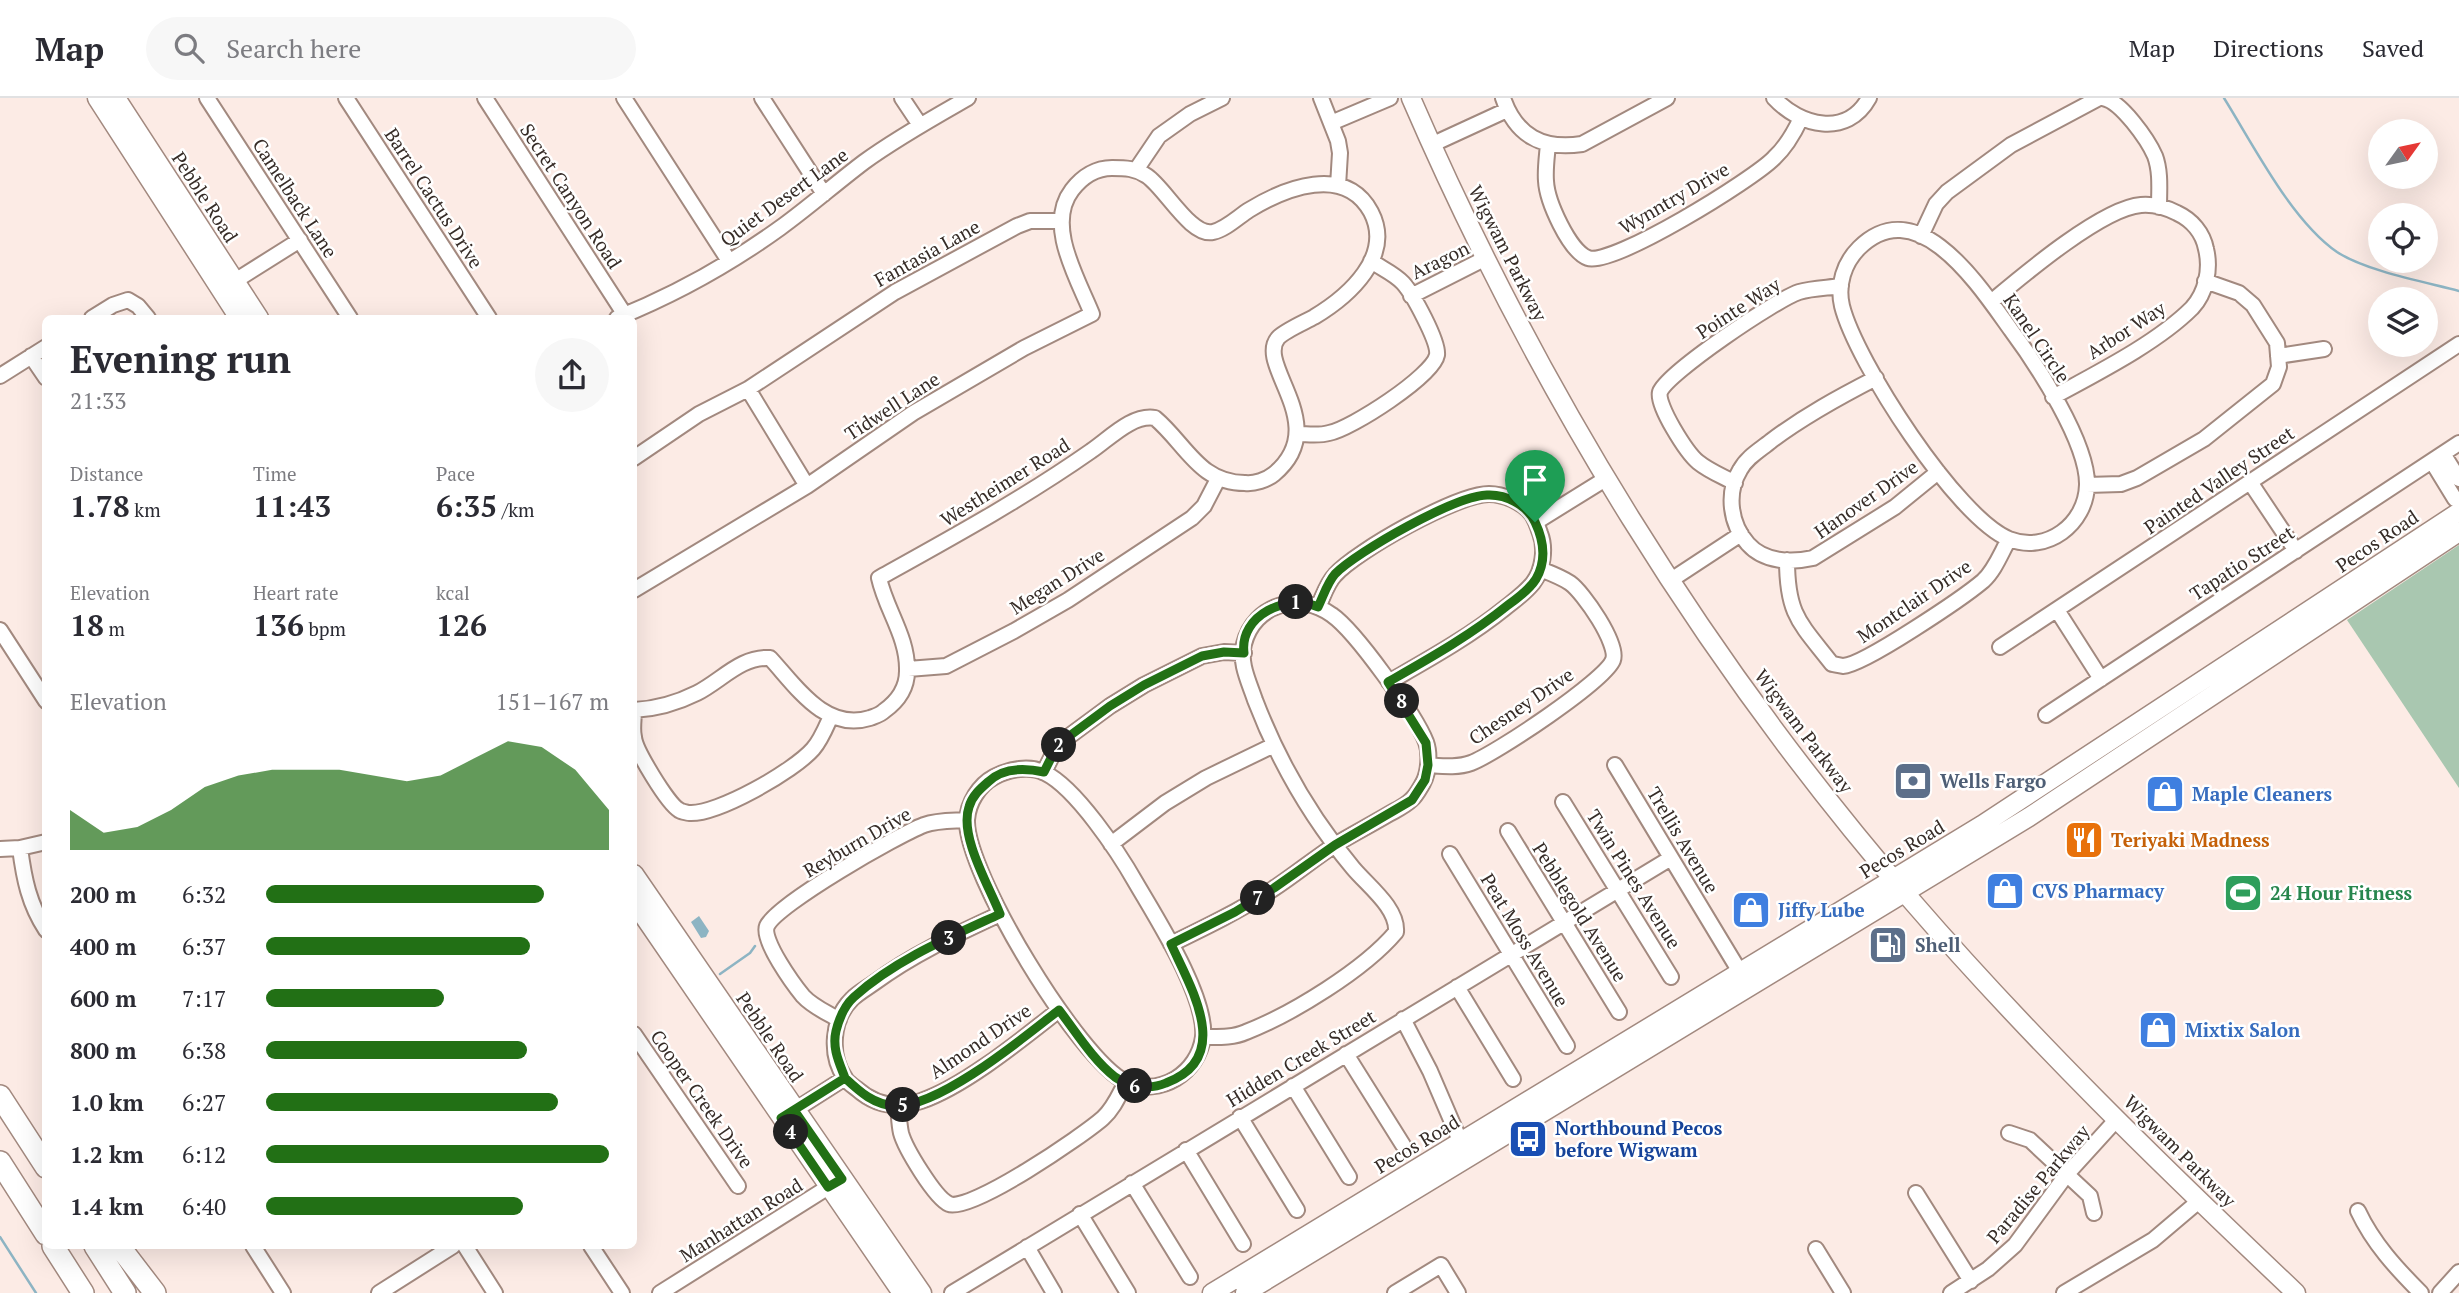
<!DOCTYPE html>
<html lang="en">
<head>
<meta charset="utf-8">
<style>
	:root { --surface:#fff; --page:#f7f7f7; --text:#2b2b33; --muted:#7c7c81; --line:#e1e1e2; --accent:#227015 }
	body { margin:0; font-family:"PT Serif",serif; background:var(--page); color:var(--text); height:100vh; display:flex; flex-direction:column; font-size:26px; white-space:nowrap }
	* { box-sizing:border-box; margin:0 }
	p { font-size:23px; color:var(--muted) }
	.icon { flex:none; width:38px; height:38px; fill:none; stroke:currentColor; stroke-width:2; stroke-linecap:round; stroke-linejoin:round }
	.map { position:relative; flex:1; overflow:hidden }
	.details { position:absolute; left:42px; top:217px; width:595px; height:934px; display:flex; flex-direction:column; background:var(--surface); border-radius:10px; box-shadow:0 7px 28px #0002 }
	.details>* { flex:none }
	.needle { width:46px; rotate:57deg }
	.fabs { position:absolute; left:2368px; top:21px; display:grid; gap:14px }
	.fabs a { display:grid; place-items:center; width:70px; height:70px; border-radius:50%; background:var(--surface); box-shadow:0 7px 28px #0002; font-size:35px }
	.pin { position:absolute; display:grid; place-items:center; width:60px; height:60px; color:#fff; margin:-72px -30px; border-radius:50% 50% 50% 0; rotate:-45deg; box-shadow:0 0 7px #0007 }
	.pin .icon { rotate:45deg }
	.km { position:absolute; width:35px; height:35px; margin:-18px; border-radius:50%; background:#222; color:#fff; font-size:19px; line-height:35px; text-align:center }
	.round { display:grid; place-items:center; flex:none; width:74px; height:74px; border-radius:37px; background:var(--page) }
	.headline { display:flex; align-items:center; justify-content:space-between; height:119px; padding:0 28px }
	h1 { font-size:38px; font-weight:800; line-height:52px }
	.stats { display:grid; grid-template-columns:repeat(3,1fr); gap:10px; height:119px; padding:7px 28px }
	.stats div { display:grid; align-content:center }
	.stats b { font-size:30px; font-weight:800 }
	.stats small { font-size:19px; font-weight:400 }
	.stats p { font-size:19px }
	.chart { height:196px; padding:14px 28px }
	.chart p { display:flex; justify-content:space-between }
	.chart svg { width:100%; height:126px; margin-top:7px; fill:var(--accent); opacity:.7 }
	ul { padding:0 28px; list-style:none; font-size:23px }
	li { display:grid; grid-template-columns:112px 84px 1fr; align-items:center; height:52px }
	li i { height:18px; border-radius:9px; background:var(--accent) }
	header { display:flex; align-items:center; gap:42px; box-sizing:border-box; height:98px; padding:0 35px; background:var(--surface); border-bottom:2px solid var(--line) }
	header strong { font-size:33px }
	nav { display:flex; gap:38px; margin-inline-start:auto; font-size:24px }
	.search { width:490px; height:63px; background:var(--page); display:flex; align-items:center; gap:18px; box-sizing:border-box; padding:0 24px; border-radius:38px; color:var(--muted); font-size:26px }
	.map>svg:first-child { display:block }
	.green { fill:#a9c7b0 }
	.water { fill:#8db4c3 }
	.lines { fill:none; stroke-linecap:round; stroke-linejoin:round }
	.stream { stroke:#8db4c3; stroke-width:2.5 }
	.minor-casing { stroke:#a2897f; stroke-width:18 }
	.major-casing { stroke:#a2897f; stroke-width:21 }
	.highway-casing { stroke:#a2897f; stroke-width:24 }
	.minor { stroke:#fff; stroke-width:14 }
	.major { stroke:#fff; stroke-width:18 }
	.highway { stroke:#fff; stroke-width:21 }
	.route-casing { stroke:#fff; stroke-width:14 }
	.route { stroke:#227015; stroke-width:9 }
	.labels { text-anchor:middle; stroke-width:5; stroke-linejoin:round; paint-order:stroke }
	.street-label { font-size:19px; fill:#362c27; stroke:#fff }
	.service-label { font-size:19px; font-weight:bold; fill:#4e5e75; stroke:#fff; text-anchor:start }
	.shop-label { font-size:19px; font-weight:bold; fill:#366cbe; stroke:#fff; text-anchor:start }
	.food-label { font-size:19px; font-weight:bold; fill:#c56008; stroke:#fff; text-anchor:start }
	.leisure-label { font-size:19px; font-weight:bold; fill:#27864d; stroke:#fff; text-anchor:start }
	.transit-label { font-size:19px; font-weight:bold; fill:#164399; stroke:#fff; text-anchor:start }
</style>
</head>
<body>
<header>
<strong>Map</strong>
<div class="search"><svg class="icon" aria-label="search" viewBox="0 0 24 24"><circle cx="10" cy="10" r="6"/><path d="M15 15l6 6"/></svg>Search here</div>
<nav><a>Map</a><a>Directions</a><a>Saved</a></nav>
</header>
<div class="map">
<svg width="2459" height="1195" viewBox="0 0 2459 1195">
	<rect width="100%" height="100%" fill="#fcebe5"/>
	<path class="green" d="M2459 447V690L2347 522Z"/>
	<path class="water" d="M699 818 709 833 706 839 701 840 691 824Z"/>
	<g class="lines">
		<path class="stream" d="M2224 0C2254 48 2291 122 2337 154 2366 173 2425 184 2459 193
			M720 876 750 855 755 848
			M0 1139 36 1195"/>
		<g class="minor-casing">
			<path id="minor" d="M207 0 350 220
				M346 0 489 220
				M485 0 625 217
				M624 0 729 163
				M762 0 824 96
				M902 0 920 27
				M1321 0 1338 43 1340 55 1338 88
				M1503 0C1516 38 1543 52 1582 46L1667 0
				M1774 0C1800 28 1847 40 1869 0
				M2103 0C2121 3 2148 42 2155 58 2161 74 2159 93 2159 109
				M1331 25 1390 0
				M1548 46C1547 58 1545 71 1546 83 1547 103 1569 153 1588 160 1612 169 1754 81 1774 60 1786 49 1794 35 1801 20
				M1431 47 1507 12
				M1136 72 1159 38 1190 16 1222 0
				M1921 138 1936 106 1947 94 2011 47 2099 0
				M227 188 300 142
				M1411 198 1486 160
				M1991 204C2022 178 2102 110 2141 107 2153 106 2167 110 2177 115 2192 122 2203 135 2206 151 2211 171 2206 195 2192 210 2157 245 2097 275 2053 299
				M92 220 113 207 128 202 138 208 148 220
				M617 220C674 197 730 166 780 130 809 109 835 86 864 64 897 40 933 20 968 0
				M31 258 46 280
				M2278 258 2324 251
				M0 278 46 249
				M1876 280C1839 299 1804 318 1771 343 1760 352 1747 359 1740 372 1726 395 1730 426 1748 446 1764 464 1791 465 1813 460L1895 409 1938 374
				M748 291 807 388
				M1297 336C1307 336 1319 338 1329 335 1351 331 1433 278 1437 257 1439 244 1413 196 1403 185 1395 176 1381 170 1371 163
				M634 360 699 316 748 291 895 194 1017 128 1030 123H1060
				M2459 381 2447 362 2438 359 2436 370 2455 401 2459 402
				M2250 384 2296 453
				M1735 385C1722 378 1709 373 1698 364 1687 355 1656 307 1660 294 1667 275 1777 201 1799 194 1812 190 1828 190 1841 188
				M1536 424 1607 380
				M2009 441C1957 420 1856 264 1842 208 1837 187 1844 165 1859 150 1918 92 1980 189 2011 232 2037 267 2088 345 2087 387
				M1787 462C1787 517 1800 525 1832 566 1833 566 1843 568 1843 568 1864 567 1964 499 1983 483 1995 472 2001 455 2009 441 2047 456 2086 426 2087 387L2121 386 2137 380 2204 341 2273 286 2279 269 2277 245 2253 207 2239 195 2205 183
				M1671 482 1741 436
				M634 492 807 388 913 315 1024 250 1092 216C1078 181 1045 127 1072 92 1082 79 1096 70 1112 70 1125 70 1135 70 1147 78 1165 90 1191 139 1213 134 1226 131 1238 119 1249 112 1285 90 1345 66 1371 114 1394 158 1349 198 1314 219 1305 224 1284 233 1278 240 1255 267 1333 327 1274 376 1267 382 1254 386 1245 385 1199 385 1186 346 1155 320 1132 316 1109 341 1091 353 1024 400 951 440 879 480 886 512 908 539 907 573 907 590 898 603 884 613 880 617 875 618 870 620 825 634 796 588 770 560 741 558 721 583 697 595 677 605 656 611 634 612
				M1318 509C1323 499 1327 485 1335 477 1356 453 1457 396 1489 396 1503 396 1522 404 1531 415 1535 420 1538 429 1540 435 1546 450 1543 472 1533 485 1525 495 1515 502 1505 510 1469 539 1429 561 1389 584
				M2057 512 2101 581
				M0 532 46 603
				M2000 549 2459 246
				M908 571 946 568 1014 533 1068 502 1192 420 1204 408 1218 381
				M634 612C634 621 632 631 634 639 635 652 668 706 679 712 679 713 688 715 689 715 717 717 794 673 813 651 821 642 826 629 831 618
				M2046 617 2459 345
				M1428 667C1442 668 1458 670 1471 665 1495 656 1605 583 1613 562 1619 546 1583 494 1570 485 1561 479 1550 475 1540 471
				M1615 667 1740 874
				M1044 674 1056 650 1064 642 1110 608 1144 587 1202 558 1224 554 1244 555
				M1563 704 1671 879
				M1508 733 1619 914
				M1111 746 1165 705 1206 680 1274 647
				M20 750C24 781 29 806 46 832
				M0 751 20 750 46 744
				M1450 756 1567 948
				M1000 816C957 836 913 856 874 885 867 890 858 895 852 901 832 920 829 957 845 980 847 984 853 988 857 991 875 1007 897 1011 921 1003 965 988 1022 941 1059 912
				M1457 889 1513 981
				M1403 921 1430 973 1464 1052
				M839 922C828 915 813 909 803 898 794 887 761 842 767 828 777 806 898 737 924 727 938 722 953 723 967 722
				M634 936 738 1088
				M1346 956 1403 1047
				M1126 984C1079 962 965 774 967 722 968 705 979 687 994 679 1009 671 1030 667 1045 675 1076 690 1119 755 1136 785 1157 821 1207 899 1203 939
				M1293 988 1349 1079
				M898 1008C899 1017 899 1026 901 1035 905 1050 935 1100 949 1106 970 1115 1084 1037 1103 1020 1114 1010 1119 997 1126 984 1161 999 1198 975 1203 939 1217 939 1233 940 1246 934 1292 916 1364 872 1396 834 1398 810 1368 788 1353 770 1312 721 1278 662 1255 602 1249 584 1239 565 1244 546 1254 506 1300 493 1332 517 1355 533 1415 616 1426 644 1430 655 1429 674 1423 685 1420 690 1416 698 1411 702 1405 708 1396 712 1389 716 1372 726 1355 735 1338 745 1316 759 1296 776 1273 791 1241 812 1206 829 1171 846
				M787 1017 845 980
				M1240 1019 1297 1112
				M2009 1035 2030 1042 2090 1098 2094 1115
				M1186 1052 1243 1146
				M1132 1085 1190 1179
				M1916 1095 1971 1183
				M2358 1113C2373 1145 2396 1170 2421 1195
				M1080 1116 1128 1195
				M253 1148 283 1195
				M465 1148 495 1195
				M591 1148 622 1195
				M1027 1149 1054 1195
				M1816 1151 1843 1195
				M379 1195 453 1148
				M660 1195 838 1083
				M952 1195 1671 760
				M1395 1195 1441 1167 1458 1195
				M1951 1195 1988 1171 2015 1147 2067 1076 2117 1021
				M2064 1195 2153 1142 2199 1103
				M2440 1195 2459 1174"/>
		</g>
		<g class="major-casing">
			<path id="major" d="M97 0 239 220
				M116 0 259 220
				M1411 0C1536 289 1705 564 1911 802 2031 941 2163 1069 2296 1195
				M634 776 922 1195
				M634 804 902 1195
				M1212 1195 1982 727 2459 414
				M1245 1195 2029 719 2459 434"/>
		</g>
		<g class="highway-casing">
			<path id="highway" d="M0 998 46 1069
				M0 1064 46 1136
				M53 1148 83 1195
				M95 1148 125 1195
				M119 1148 155 1195"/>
		</g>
		<use href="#minor" class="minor"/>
		<use href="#major" class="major"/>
		<use href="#highway" class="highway"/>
	</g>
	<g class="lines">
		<g class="route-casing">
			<path id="route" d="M1535 424C1527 407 1506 396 1487 397 1455 398 1358 453 1335 476 1327 485 1323 499 1318 509 1288 495 1239 517 1244 555L1224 554 1202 558 1144 587 1110 608 1064 642 1056 650 1044 674C1025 670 1003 669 988 684 980 691 972 698 969 709 959 738 989 788 1000 816 950 839 895 862 854 899 844 908 839 921 836 933 832 950 839 964 845 980L781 1020 828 1089 842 1081 794 1012 845 980C860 994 874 1007 896 1008 941 1008 1023 940 1059 912 1076 934 1093 962 1115 979 1129 989 1150 992 1166 985 1234 960 1191 890 1171 846L1235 814 1274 790 1335 747 1412 702 1425 682 1428 667 1426 645 1388 584C1430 560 1471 537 1508 507 1518 500 1529 492 1536 481 1547 462 1544 443 1535 424"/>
		</g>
		<use href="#route" class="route"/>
	</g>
	<defs>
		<g id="bank-square" transform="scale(2.0125)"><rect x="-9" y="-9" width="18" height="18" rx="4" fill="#5c6f8a" stroke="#fff"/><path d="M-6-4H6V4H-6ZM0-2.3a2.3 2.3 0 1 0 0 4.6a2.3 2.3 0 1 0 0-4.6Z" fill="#fff"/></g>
		<g id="shop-square" transform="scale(2.0125)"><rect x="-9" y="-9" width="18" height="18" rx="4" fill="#3f7fe0" stroke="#fff"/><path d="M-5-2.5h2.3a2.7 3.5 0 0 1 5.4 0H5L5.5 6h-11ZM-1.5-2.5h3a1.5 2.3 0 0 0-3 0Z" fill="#fff"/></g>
		<g id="restaurant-square" transform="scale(2.0125)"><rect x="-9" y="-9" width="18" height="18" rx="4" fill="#e8710a" stroke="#fff"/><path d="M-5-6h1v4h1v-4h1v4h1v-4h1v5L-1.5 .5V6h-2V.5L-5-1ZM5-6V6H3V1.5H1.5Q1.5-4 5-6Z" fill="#fff"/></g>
		<g id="stadium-square" transform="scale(2.0125)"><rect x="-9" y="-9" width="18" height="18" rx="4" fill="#2e9e5b" stroke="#fff"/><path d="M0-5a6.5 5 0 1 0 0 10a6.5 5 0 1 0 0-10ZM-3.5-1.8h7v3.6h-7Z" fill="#fff"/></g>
		<g id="fuel-square" transform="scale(2.0125)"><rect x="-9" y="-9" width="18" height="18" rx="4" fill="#5c6f8a" stroke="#fff"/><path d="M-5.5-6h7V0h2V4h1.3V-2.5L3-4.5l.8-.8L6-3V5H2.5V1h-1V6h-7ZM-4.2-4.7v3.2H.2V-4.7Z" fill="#fff"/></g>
		<g id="bus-square" transform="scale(2.0125)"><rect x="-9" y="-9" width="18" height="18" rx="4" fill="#1a4fb4" stroke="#fff"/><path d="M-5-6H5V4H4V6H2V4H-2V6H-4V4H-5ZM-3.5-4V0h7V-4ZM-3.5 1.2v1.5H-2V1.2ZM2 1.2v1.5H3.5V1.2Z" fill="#fff"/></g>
	</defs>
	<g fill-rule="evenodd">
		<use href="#bank-square" x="1913" y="683"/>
		<use href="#shop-square" x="2165" y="696"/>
		<use href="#restaurant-square" x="2084" y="742"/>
		<use href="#shop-square" x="2005" y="793"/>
		<use href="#stadium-square" x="2243" y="795"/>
		<use href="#shop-square" x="1751" y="812"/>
		<use href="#fuel-square" x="1888" y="847"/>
		<use href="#shop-square" x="2158" y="932"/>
		<use href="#bus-square" x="1528" y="1041"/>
	</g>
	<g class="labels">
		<g class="street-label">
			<text transform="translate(571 98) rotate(57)" y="7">Secret Canyon Road</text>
			<text transform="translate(205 99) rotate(57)" y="7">Pebble Road</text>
			<text transform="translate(784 99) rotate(-36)" y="7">Quiet Desert Lane</text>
			<text transform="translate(295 100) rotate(57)" y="7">Camelback Lane</text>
			<text transform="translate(434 100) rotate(57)" y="7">Barrel Cactus Drive</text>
			<text transform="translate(1674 100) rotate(-30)" y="7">Wynntry Drive</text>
			<text transform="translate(927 155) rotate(-29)" y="7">Fantasia Lane</text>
			<text transform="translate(1508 155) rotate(63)" y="7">Wigwam Parkway</text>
			<text transform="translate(1440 162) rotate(-26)" y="7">Aragon</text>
			<text transform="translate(1738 210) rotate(-33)" y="7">Pointe Way</text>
			<text transform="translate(2126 232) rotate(-33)" y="7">Arbor Way</text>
			<text transform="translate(2037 240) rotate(56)" y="7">Kanel Circle</text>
			<text transform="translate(892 308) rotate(-33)" y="7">Tidwell Lane</text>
			<text transform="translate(2219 382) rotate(-34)" y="7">Painted Valley Street</text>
			<text transform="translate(1005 384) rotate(-32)" y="7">Westheimer Road</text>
			<text transform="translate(1866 401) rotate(-35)" y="7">Hanover Drive</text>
			<text transform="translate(2377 443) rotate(-34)" y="7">Pecos Road</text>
			<text transform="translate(2242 465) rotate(-33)" y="7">Tapatio Street</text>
			<text transform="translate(1057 483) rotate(-32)" y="7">Megan Drive</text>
			<text transform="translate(1914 503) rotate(-34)" y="7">Montclair Drive</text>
			<text transform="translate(1521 608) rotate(-34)" y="7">Chesney Drive</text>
			<text transform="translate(1804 633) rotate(53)" y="7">Wigwam Parkway</text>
			<text transform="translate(1683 742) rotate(59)" y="7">Trellis Avenue</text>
			<text transform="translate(857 744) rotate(-30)" y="7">Reyburn Drive</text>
			<text transform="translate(1902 751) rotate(-31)" y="7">Pecos Road</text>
			<text transform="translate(1634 781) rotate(58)" y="7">Twin Pines Avenue</text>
			<text transform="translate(1580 814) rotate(58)" y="7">Pebblegold Avenue</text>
			<text transform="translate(1525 842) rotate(59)" y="7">Peat Moss Avenue</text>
			<text transform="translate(770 939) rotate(56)" y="7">Pebble Road</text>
			<text transform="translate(980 943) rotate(-34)" y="7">Almond Drive</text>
			<text transform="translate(1301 960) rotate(-31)" y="7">Hidden Creek Street</text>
			<text transform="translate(702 1001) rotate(55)" y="7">Cooper Creek Drive</text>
			<text transform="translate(1417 1046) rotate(-31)" y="7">Pecos Road</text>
			<text transform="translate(2180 1053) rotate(45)" y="7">Wigwam Parkway</text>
			<text transform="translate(2038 1086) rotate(-50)" y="7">Paradise Parkway</text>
			<text transform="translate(741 1122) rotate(-32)" y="7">Manhattan Road</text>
		</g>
		<g class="service-label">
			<text x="1940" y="690">Wells Fargo</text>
			<text x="1915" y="854">Shell</text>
		</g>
		<g class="shop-label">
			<text x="2192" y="703">Maple Cleaners</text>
			<text x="2032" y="800">CVS Pharmacy</text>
			<text x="1778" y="819">Jiffy Lube</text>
			<text x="2185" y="939">Mixtix Salon</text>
		</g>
		<g class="food-label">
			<text x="2111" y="749">Teriyaki Madness</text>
		</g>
		<g class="leisure-label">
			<text x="2270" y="802">24 Hour Fitness</text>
		</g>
		<g class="transit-label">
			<text x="1555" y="1037">Northbound Pecos<tspan x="1555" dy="22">before Wigwam</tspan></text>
		</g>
	</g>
</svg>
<div class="fabs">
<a><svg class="needle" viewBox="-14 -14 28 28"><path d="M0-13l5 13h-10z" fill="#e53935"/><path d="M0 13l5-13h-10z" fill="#7c7c81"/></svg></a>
<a><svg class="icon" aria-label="locate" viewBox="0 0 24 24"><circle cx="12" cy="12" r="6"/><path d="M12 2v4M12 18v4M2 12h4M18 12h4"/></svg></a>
<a><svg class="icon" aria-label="layers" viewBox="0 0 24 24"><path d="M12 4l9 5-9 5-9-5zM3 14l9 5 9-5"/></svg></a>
</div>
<div class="pin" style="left:1535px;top:424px;background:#1e9e55"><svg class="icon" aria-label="arrive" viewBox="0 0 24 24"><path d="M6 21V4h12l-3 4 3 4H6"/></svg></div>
<b class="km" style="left:1296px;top:504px">1</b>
<b class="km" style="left:1059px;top:647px">2</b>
<b class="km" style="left:949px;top:840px">3</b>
<b class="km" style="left:791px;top:1034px">4</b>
<b class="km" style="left:903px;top:1007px">5</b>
<b class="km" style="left:1135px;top:988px">6</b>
<b class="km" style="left:1258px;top:800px">7</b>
<b class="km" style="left:1402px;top:603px">8</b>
<section class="details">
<div class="headline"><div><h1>Evening run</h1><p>21:33</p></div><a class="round"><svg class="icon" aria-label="share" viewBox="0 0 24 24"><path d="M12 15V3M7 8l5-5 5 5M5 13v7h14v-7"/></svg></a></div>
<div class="stats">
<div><p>Distance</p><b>1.78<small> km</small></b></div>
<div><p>Time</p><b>11:43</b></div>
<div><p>Pace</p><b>6:35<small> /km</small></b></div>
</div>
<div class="stats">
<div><p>Elevation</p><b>18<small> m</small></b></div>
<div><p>Heart rate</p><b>136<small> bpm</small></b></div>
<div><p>kcal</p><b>126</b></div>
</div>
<div class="chart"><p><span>Elevation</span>151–167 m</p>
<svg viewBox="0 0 160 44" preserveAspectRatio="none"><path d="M0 44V30L10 38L20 36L30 30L40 22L50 18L60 16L70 16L80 16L90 18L100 20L110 18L120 12L130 6L140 8L150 16L160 30V44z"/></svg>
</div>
<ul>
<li><b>200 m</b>6:32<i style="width:81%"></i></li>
<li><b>400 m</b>6:37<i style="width:77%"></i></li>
<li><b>600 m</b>7:17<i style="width:52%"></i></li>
<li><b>800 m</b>6:38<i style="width:76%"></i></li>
<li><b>1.0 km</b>6:27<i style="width:85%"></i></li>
<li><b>1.2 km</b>6:12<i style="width:100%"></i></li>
<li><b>1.4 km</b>6:40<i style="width:75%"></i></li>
</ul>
</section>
</div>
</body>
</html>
